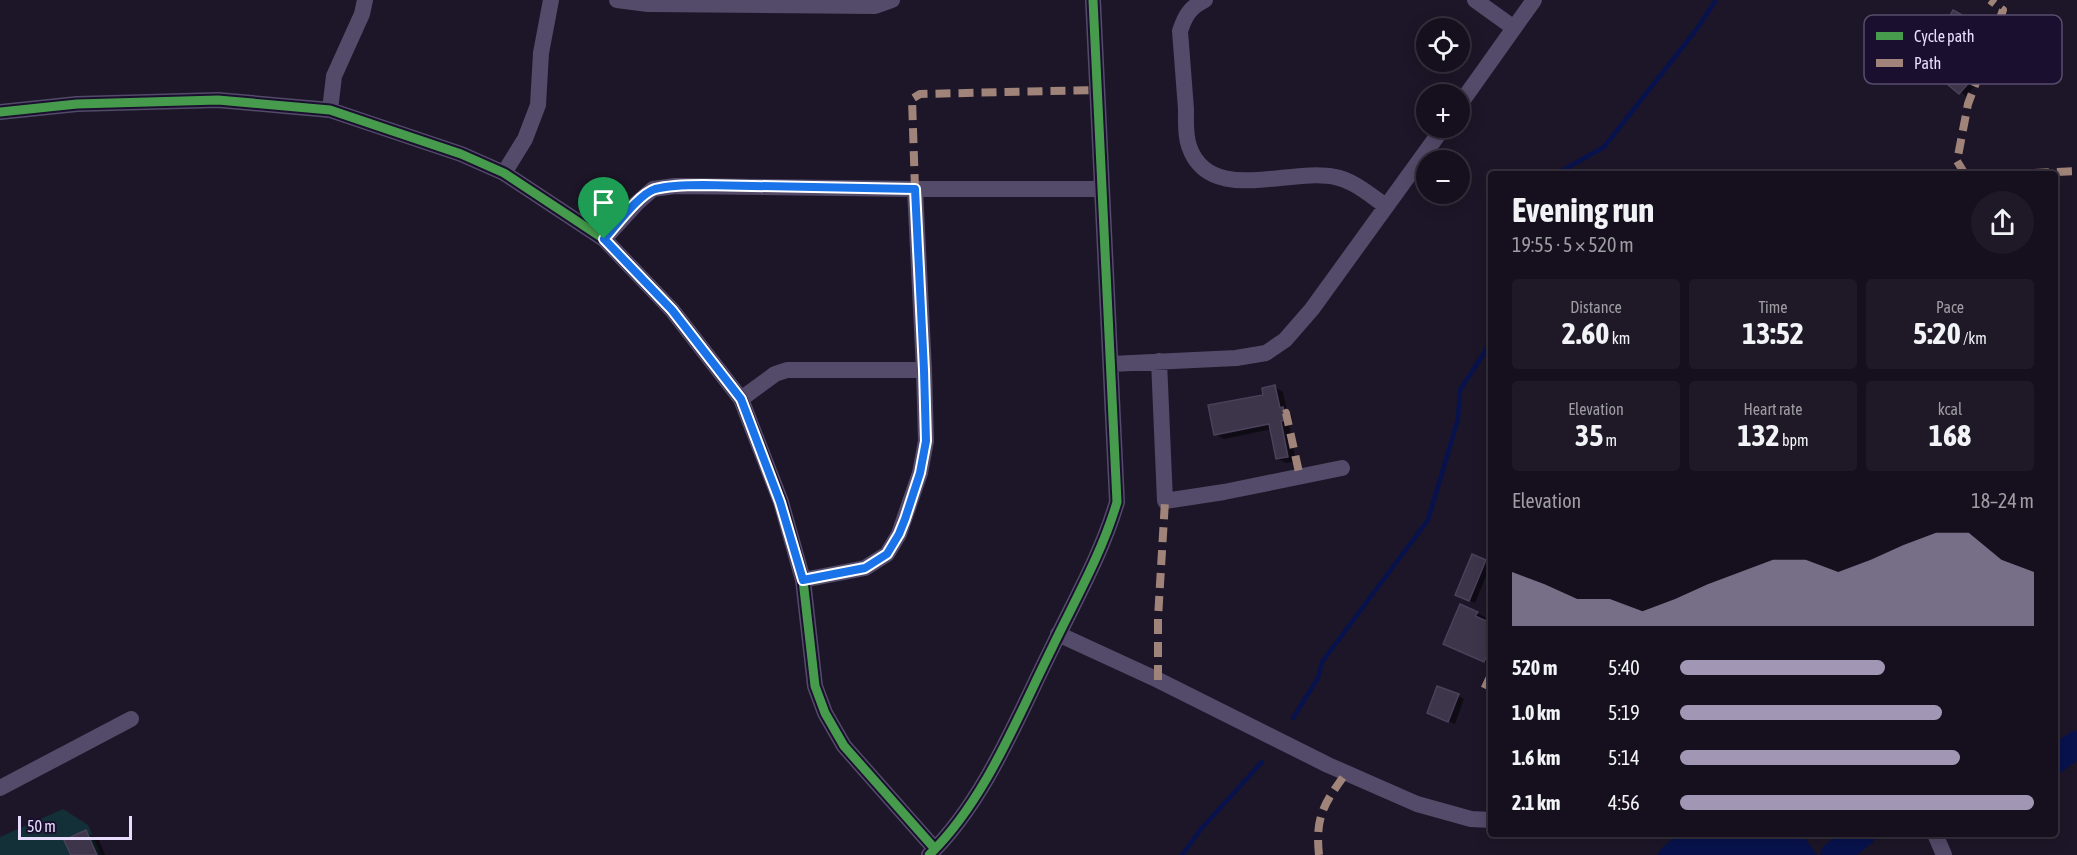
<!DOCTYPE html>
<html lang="en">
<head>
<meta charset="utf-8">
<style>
	:root { --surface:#16101e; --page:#1f1927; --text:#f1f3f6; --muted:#9e9da4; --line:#35303c; --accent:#a197b4 }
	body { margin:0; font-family:"Asap Condensed",sans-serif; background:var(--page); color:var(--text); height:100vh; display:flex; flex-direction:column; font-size:22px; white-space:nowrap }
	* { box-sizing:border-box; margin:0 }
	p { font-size:20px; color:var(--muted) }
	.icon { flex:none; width:33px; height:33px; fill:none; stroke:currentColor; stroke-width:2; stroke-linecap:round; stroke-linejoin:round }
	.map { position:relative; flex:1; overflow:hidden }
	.panel { position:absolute; left:1488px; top:171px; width:570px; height:666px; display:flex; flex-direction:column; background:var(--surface); border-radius:6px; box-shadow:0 3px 15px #0003,0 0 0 2px var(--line) }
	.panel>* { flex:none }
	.controls { position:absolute; left:1416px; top:18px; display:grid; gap:12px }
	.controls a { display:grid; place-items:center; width:54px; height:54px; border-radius:50%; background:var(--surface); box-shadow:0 3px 15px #0003,0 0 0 2px var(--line); font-size:30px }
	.scale { position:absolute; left:18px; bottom:15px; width:114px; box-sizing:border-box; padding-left:6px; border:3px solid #e8ddff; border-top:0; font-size:16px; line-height:21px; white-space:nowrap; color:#e8ddff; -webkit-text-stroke:4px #1b0f2f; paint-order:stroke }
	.pin { position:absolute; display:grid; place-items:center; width:51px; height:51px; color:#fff; margin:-62px -26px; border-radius:50% 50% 50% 0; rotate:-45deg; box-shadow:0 0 6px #0007 }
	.pin .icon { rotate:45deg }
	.round { display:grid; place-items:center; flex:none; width:63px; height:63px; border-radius:32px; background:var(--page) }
	.head { display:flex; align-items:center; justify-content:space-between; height:102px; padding:0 24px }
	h1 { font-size:33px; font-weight:700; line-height:45px }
	.figures { display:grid; grid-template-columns:repeat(3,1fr); gap:9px; height:102px; padding:6px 24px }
	.figures div { display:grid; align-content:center; border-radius:6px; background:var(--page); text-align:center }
	.figures b { font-size:30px; font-weight:700 }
	.figures small { font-size:16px; font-weight:400 }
	.figures p { font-size:16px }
	.chart { height:168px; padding:12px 24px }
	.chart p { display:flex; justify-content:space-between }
	.chart svg { width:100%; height:108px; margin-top:6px; fill:var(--accent); opacity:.7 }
	ul { padding:0 24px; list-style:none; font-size:20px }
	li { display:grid; grid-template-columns:96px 72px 1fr; align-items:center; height:45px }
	li i { height:15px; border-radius:8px; background:var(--accent) }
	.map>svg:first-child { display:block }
	.green { fill:#132f37 }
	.water { fill:#08124d }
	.shadow { fill:#0007 }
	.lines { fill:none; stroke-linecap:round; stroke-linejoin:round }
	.stream { stroke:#08124d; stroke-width:4.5 }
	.river { stroke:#08124d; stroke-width:27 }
	.building { fill:#3d3549; stroke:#4b415b; stroke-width:1.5 }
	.minor { stroke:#534b69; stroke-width:16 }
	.quiet { stroke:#a18479; stroke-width:8; stroke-dasharray:15 8; stroke-linecap:butt }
	.cycleway-casing { stroke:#1b0f2f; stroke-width:13 }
	.cycleway { stroke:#469c4c; stroke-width:9 }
	.route-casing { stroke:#fff; stroke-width:12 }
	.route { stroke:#1a73e8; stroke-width:8 }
	.key { fill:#1b0f2f; stroke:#584d6d; stroke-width:1.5 }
	.key-label { font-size:16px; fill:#e8ddff }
</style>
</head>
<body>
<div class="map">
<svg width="2077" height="855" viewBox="0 0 2077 855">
	<rect width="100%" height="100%" fill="#1d1628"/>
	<path class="green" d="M63 809 88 825 101 855H0V837Z"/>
	<path class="water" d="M1678 834H1802L1817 855H1657L1662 848Z"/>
	<path class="shadow" d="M1953 12 1979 25 1973 37 1947 24Z
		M1959 69 1977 83 1966 96 1943 79Z
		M1275 387 1283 392 1287 411 1291 413 1293 424 1289 425 1296 461 1286 463 1278 459 1272 429 1224 439 1215 434Z
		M1472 556 1491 564 1475 603 1463 598Z
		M1477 613 1486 618 1485 622 1491 625V665L1444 643Z
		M1458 696 1464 699 1455 724 1428 713Z
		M86 832 99 840 105 855H73Z"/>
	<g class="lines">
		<path class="stream" d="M1556 174 1604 147 1696 30 1716 0
			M1293 718 1318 678 1322 662 1428 520 1458 419 1460 390 1486 350 1491 331
			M1182 855 1201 829 1262 762"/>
		<path class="river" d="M2055 760 2077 744
			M1834 855 1862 834"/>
	</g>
	<path class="building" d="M1953 10 1973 21 1966 35 1945 25Z
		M1953 64 1972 79 1959 94 1941 79Z
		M1275 385 1280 408 1283 407 1286 420 1281 421 1288 457 1276 459 1269 424 1214 435 1208 405 1263 395 1262 388Z
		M1472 554 1486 560 1469 601 1455 595Z
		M1460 604 1478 612 1475 616 1491 623V645L1484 662 1443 644Z
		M1437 686 1459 694 1448 722 1427 713Z
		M86 830 97 855H71L64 840Z"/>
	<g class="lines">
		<path class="minor" d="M617 0 648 4 875 6 892 0
			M1205 0C1190 7 1185 16 1180 31 1182 57 1184 83 1186 109 1186 121 1185 135 1189 146 1209 206 1290 167 1335 177 1353 180 1371 196 1386 206
			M1475 0 1514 28
			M1460 104 1534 0
			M330 110 334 76 362 14 365 0
			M0 112 77 104 218 100 330 110 461 154 504 173 604 239 672 310 741 399 781 502 803 580 815 686 825 713 844 746 935 849
			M504 173 525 139 538 105 541 53 551 0
			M604 239 637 203 653 189 675 186 915 189H1102
			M1159 361 1165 501 1224 492 1342 468
			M1111 364 1236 358 1266 353 1285 340 1312 309 1443 128
			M741 399 775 374 787 370H924
			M803 580 865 568 887 554 899 534 920 473 926 441 924 370 915 189
			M1058 634 1158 680 1328 765 1417 804 1471 819 1491 820
			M0 788 131 719
			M1935 834 1944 855
			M929 855C985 801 1018 716 1052 648 1075 600 1102 553 1117 502L1093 0"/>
		<path class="quiet" d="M1965 174 1957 161 1968 104 2003 10 1990 0
			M2011 174 2077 171
			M915 189 912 99 920 94 1097 90
			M1284 414 1286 413 1300 477
			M1491 675 1483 692 1491 694
			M1158 680V618L1165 501
			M1319 855C1315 816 1324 804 1346 773"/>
		<g class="cycleway-casing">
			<path id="cycleway" d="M0 112 77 104 218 100 330 110 461 154 504 173 604 239 672 310 741 399 781 502 803 580 815 686 825 713 844 746 935 849
				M929 855C985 801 1018 716 1052 648 1075 600 1102 553 1117 502L1093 0"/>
		</g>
		<use href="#cycleway" class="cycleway"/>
	</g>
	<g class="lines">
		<g class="route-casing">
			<path id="route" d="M703 185 915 189 924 370 926 441 920 473 905 519 899 534 887 554 865 568 803 580 780 502 741 399 672 310 604 239C616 226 639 194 655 189 671 185 687 185 703 185Z"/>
		</g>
		<use href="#route" class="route"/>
	</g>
	<rect x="1864" y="15" width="198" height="69" rx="9" class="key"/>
	<rect x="1876" y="32" width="27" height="8" fill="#469c4c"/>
	<rect x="1876" y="59" width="27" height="8" fill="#a18479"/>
	<g class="key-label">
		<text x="1914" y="42">Cycle path</text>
		<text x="1914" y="69">Path</text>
	</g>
</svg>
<div class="controls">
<a><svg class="icon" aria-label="locate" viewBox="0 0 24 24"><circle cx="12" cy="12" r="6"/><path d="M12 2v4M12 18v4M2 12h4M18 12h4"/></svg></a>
<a>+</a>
<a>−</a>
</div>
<div class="scale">50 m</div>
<div class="pin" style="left:604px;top:239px;background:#1e9e55"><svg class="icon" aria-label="arrive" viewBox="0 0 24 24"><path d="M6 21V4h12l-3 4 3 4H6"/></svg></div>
<section class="panel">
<div class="head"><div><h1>Evening run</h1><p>19:55 · 5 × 520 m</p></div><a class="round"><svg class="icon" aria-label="share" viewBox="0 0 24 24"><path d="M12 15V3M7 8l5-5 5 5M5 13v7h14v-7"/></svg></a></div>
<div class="figures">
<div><p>Distance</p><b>2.60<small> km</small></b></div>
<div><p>Time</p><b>13:52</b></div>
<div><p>Pace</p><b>5:20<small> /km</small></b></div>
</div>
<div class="figures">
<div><p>Elevation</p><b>35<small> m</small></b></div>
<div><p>Heart rate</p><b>132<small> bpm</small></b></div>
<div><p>kcal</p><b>168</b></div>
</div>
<div class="chart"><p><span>Elevation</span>18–24 m</p>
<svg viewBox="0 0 160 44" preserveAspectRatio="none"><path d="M0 44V22L10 27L20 33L30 33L40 38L50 33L60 27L70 22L80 17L90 17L100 22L110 17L120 11L130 6L140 6L150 17L160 22V44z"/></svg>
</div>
<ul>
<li><b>520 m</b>5:40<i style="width:58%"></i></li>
<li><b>1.0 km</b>5:19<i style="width:74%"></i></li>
<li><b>1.6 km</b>5:14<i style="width:79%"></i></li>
<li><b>2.1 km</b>4:56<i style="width:100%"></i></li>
</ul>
</section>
</div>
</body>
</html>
